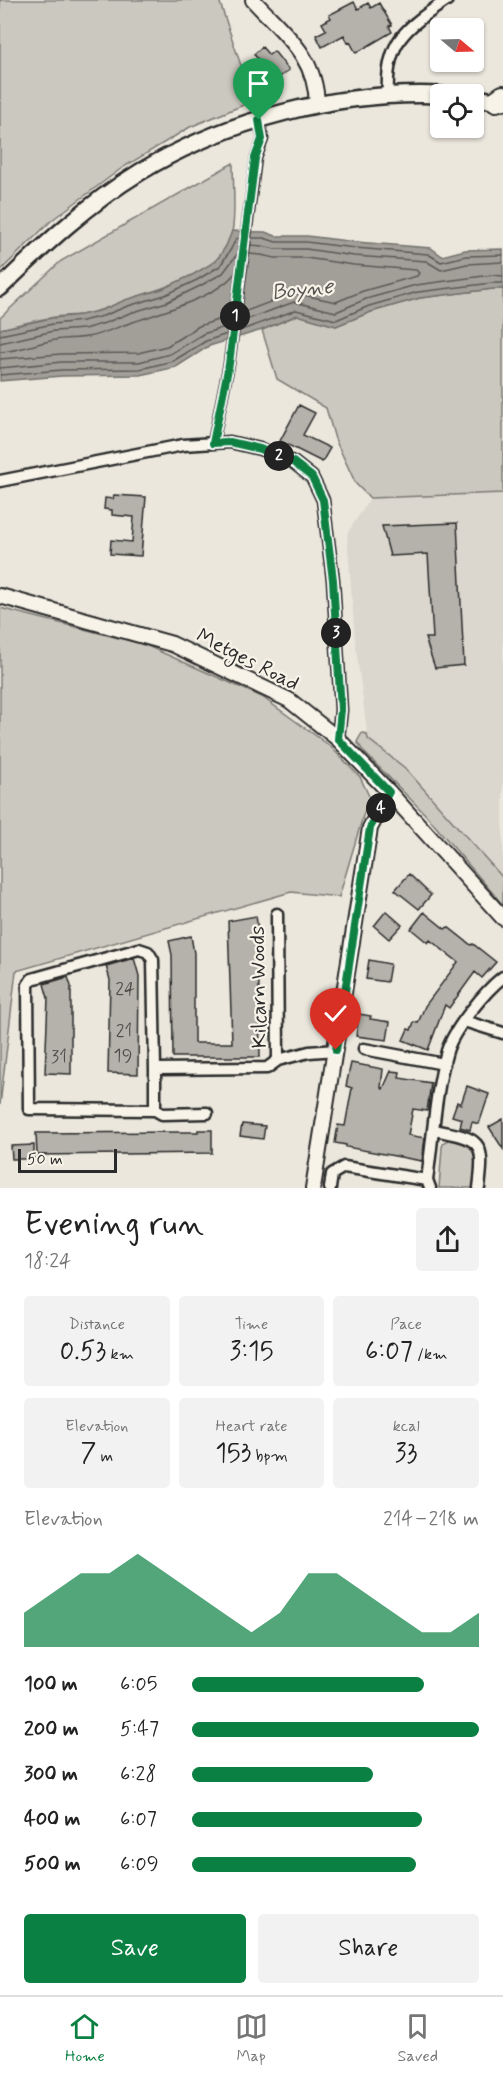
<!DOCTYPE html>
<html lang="en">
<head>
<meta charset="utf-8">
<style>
	:root { --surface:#fff; --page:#f2f2f2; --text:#222; --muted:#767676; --line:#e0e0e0; --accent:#0b8043 }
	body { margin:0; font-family:Mynerve,sans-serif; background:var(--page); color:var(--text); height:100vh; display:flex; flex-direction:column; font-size:22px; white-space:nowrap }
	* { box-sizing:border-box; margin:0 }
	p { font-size:20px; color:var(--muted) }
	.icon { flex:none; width:33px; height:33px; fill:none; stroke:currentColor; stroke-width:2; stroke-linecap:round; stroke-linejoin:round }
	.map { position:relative; height:1188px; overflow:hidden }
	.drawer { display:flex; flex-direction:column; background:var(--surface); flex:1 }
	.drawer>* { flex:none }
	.needle { width:39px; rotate:109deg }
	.fabs { position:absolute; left:430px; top:18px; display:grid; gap:12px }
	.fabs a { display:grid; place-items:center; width:54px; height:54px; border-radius:6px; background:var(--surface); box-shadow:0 2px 4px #0004; font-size:30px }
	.scale { position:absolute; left:18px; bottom:15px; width:99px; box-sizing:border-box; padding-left:6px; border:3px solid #2b2b2b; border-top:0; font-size:16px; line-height:21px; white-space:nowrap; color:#2b2b2b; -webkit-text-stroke:4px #f7f3e8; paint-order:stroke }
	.pin { position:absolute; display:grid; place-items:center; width:51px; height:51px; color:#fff; margin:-62px -26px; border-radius:50% 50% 50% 0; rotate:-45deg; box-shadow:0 0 6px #0007 }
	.pin .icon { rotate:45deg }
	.km { position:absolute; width:30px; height:30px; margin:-15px; border-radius:50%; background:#222; color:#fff; font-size:16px; line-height:30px; text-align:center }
	.round { display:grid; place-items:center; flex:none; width:63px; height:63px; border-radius:6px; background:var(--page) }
	.head { display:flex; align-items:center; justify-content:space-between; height:102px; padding:0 24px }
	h1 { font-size:33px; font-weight:600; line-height:45px }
	.metrics { display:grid; grid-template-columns:repeat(3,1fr); gap:9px; height:102px; padding:6px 24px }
	.metrics div { display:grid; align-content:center; border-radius:6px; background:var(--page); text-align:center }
	.metrics b { font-size:26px; font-weight:600 }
	.metrics small { font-size:16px; font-weight:400 }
	.metrics p { font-size:16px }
	.chart { height:168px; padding:12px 24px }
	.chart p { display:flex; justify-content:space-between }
	.chart svg { width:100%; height:108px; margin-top:6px; fill:var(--accent); opacity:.7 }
	.action { display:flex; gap:12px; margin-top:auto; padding:12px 24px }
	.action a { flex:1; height:69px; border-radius:6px; background:var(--accent); color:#fff; font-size:24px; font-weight:600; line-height:69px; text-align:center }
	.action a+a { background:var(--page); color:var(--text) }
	ul { padding:0 24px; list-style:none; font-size:20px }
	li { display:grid; grid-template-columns:96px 72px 1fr; align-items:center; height:45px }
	li i { height:15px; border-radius:8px; background:var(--accent) }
	.tab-bar { display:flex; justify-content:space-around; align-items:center; height:84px; border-top:2px solid var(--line); background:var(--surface); font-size:16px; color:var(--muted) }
	.tab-bar a { display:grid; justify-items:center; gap:3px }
	.tab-bar .on { color:var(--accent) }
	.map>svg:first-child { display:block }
	.built { fill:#dbd7ce }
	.green { fill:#cbc8bf; stroke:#7b7a75; stroke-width:1.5 }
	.water { fill:#a29f98; stroke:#72716c; stroke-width:1.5 }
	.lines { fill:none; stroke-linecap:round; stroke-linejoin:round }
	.shore { stroke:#5b5957; stroke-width:1.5 }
	.building { fill:#b5b2ab; stroke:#2b2b2b; stroke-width:1.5 }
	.pedestrian-casing { stroke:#2b2b2b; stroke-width:13 }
	.minor-casing { stroke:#2b2b2b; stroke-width:15 }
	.tertiary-casing { stroke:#2b2b2b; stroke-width:18 }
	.secondary-casing { stroke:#2b2b2b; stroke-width:20 }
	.motorway-casing { stroke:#2b2b2b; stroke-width:24 }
	.pedestrian { stroke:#f7f3e8; stroke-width:8 }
	.minor { stroke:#f7f3e8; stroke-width:10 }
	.tertiary { stroke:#f7f3e8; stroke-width:14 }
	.secondary { stroke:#f7f3e8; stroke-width:15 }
	.motorway { stroke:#f7f3e8; stroke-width:20 }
	.route-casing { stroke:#fff; stroke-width:12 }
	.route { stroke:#0b8043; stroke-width:8 }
	.labels { text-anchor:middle; stroke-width:4.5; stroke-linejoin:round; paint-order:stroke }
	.number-label { font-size:18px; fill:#4e4d4b }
	.street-label { font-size:21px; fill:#2b2b2b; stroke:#f7f3e8 }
	.water-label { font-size:22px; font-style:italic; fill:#555451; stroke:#f7f3e8 }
</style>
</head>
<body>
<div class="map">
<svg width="503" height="1188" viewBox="0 0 503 1188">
	<rect width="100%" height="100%" fill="#ebe7dd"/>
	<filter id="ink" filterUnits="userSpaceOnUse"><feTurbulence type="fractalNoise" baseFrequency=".0167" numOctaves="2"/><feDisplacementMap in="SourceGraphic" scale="12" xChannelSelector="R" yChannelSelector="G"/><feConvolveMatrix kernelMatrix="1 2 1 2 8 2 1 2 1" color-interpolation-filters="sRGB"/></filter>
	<g filter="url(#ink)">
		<path class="built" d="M503 493V878L405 768 368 739 355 640 347 534 370 498Z"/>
		<path class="green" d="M0 0H219L253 101 190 127 122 168 52 220 0 271Z
			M233 163C233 181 236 216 232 232 223 276 161 287 125 301 110 306 97 313 81 315 75 316 69 315 63 316 42 318 21 324 0 329V318L61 261Z
			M493 289H503V493L370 498 356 484 335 439 326 408 277 379 262 330 298 315 336 326 371 312 420 298Z
			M0 608 143 644 262 697 330 746 360 777 369 796 339 897 291 892 16 971 0 1105Z
			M362 733 367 734 368 739 405 768 503 878V905L425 814 364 752 357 742Z
			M450 1139 472 1145 478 1154 475 1188H439L442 1147 444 1142Z"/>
		<path class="water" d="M232 231 265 232 276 236H307L356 242 431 248 442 256 465 250 503 249V289H493L420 298 371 312 336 326 297 315 262 330 209 346 176 367 140 375 62 376 0 381V329L52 318 81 315 102 310 125 300 162 289 194 274 216 261 226 246Z"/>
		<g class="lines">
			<path class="shore" d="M251 238H264L276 242H306L355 248 428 254 441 262 466 256 503 255
				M250 245 262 246 275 249H306L354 256 426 261 441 270 467 264 503 262
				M241 313 294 293 336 302 363 291 417 276 419 273 416 270 354 265 306 258H275L261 255 249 254
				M240 322 294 302 336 312 366 299 416 285 491 275 503 276
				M239 331 296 310 336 320 369 306 418 292 492 283H503
				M0 335 53 324 82 321 103 316 128 306 165 295 197 280 220 266 231 249 236 239 240 238
				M0 343 54 331 84 329 105 323 130 313 167 302 200 286 223 273 238 253
				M0 352C18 351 37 343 55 340 65 338 76 339 87 337 104 334 119 326 136 321 164 311 217 297 235 273
				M0 359 61 354 138 353 167 346 199 326 230 316
				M0 368 62 362H139L170 354 203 334 228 326
				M0 375 62 370 140 369 173 361 206 341 227 334"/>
		</g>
		<path class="building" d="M354 2 358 9 368 3 371 8 379 3 392 25 389 26 392 32 356 53 350 42 348 43 344 35 322 47 316 35 326 30 322 23 331 18 329 15Z
			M262 47 269 55 274 51 289 70 274 81 254 54Z
			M299 405 315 413 303 435 330 448 322 462 280 441Z
			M114 495 146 497 141 556 110 554 111 540 132 542 134 517 112 515V510L104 509 105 498 113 499Z
			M457 523 464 665 435 668 425 638H433L428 554 390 556 382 526Z
			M409 874 431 895 419 909 395 890Z
			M386 911 402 925 389 939 374 926Z
			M424 912 445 929 448 927 471 945 473 944 496 962 482 978 475 972 449 1008 445 1005 428 1050 403 1040 408 1029 411 1030 414 1022 418 1023 425 1006 458 962 430 940 428 943 411 929Z
			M256 916 258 929 260 1057H173L172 955 169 941 191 936 194 953V1043H232L228 921Z
			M134 958 139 976 138 1074 108 1073 110 980 106 966Z
			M369 960 390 964 387 982 366 979Z
			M68 977 71 986V1074L45 1073 48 998 44 984Z
			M359 1014 371 1016 370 1019 390 1022 387 1040 356 1036Z
			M351 1063 383 1069 381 1088 383 1089 391 1071 400 1072 399 1078 431 1083 427 1111 413 1109 408 1135 425 1138 422 1161 346 1147V1145L335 1143 338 1125 345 1126 352 1088 346 1086Z
			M467 1086 489 1094 479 1124 472 1122 470 1130 460 1127 462 1119 452 1116 457 1102 461 1104Z
			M503 1119V1149L489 1127Z
			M242 1124 265 1126 263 1139 240 1136Z
			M198 1130H212V1153L37 1155 36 1133 182 1132H198Z
			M34 1145V1159H12L11 1146Z"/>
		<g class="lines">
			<g class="pedestrian-casing">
				<path id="pedestrian" d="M213 443 229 364 256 158 263 139 259 120"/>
			</g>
			<g class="minor-casing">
				<path id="minor" d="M388 95C385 41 406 28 447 0
					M0 481 183 445 230 442 260 449 293 462 312 477 323 500 333 580 341 710 338 739
					M277 914 278 1060 309 1052 336 1050
					M464 1021 503 1033
					M364 1049 444 1064
					M155 1069V1110L29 1109 28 985 32 979 139 949 148 952 153 960 155 1069 267 1068 278 1060
					M155 1110 162 1114 207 1113
					M434 1130C481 1139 485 1140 479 1188
					M427 1180C433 1138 435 1092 447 1051 454 1029 485 991 503 977
					M330 1188 332 1174 344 1167 427 1180 430 1188"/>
			</g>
			<g class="tertiary-casing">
				<path id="tertiary" d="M253 0C284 34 316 55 317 105
					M0 596 172 644 289 700 338 739 389 792 503 918
					M313 1188 370 828 389 792"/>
			</g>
			<g class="secondary-casing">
				<path id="secondary" d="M474 98 503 102
					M0 288C43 246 89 203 140 172 228 119 338 91 441 95"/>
			</g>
			<g class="motorway-casing">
				<path id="motorway" d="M496 101 503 96"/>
			</g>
			<use href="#pedestrian" class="pedestrian"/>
			<use href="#minor" class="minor"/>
			<use href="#tertiary" class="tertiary"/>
			<use href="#secondary" class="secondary"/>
			<use href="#motorway" class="motorway"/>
		</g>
	</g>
	<g class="lines" filter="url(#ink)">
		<g class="route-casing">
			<path id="route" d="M259 120 262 139 255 158 229 364 213 443 230 442 260 449 293 462 312 477 323 500 333 580 341 710 338 739 389 792 370 828 336 1050"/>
		</g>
		<use href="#route" class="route"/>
	</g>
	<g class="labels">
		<g class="number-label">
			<text x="125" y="994">24</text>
			<text x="124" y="1036">21</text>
			<text x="123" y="1061">19</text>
			<text x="59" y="1062">31</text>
		</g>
		<g class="street-label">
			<text transform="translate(248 659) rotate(27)" y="7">Metges Road</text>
			<text transform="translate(258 987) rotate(-91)" y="7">Kilcarn Woods</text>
		</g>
		<g class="water-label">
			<text transform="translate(302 288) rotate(-6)" y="8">Boyne</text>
		</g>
	</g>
</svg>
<div class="fabs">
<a><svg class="needle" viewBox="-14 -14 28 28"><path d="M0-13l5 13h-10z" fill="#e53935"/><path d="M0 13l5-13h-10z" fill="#767676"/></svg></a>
<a><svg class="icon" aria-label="locate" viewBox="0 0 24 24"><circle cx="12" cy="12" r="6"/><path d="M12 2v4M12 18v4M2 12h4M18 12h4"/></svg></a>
</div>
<div class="scale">50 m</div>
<div class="pin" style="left:259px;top:120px;background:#1e9e55"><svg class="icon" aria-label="arrive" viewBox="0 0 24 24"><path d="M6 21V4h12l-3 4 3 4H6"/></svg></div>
<div class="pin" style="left:336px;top:1050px;background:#d93025"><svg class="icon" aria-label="check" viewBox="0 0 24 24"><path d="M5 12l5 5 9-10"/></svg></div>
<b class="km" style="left:235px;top:316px">1</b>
<b class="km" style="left:279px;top:456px">2</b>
<b class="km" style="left:336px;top:633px">3</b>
<b class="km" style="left:381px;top:808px">4</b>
</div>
<section class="drawer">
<div class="head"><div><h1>Evening run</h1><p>18:24</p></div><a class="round"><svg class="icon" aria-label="share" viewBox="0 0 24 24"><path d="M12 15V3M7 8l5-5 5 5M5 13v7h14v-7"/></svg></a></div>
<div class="metrics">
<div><p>Distance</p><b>0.53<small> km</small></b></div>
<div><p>Time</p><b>3:15</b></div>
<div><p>Pace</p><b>6:07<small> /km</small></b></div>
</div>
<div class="metrics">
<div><p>Elevation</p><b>7<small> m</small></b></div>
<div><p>Heart rate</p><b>153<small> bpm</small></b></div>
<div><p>kcal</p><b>33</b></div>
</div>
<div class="chart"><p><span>Elevation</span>214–218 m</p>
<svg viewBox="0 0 160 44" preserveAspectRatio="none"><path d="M0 44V30L10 22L20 14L30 14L40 6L50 14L60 22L70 30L80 38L90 30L100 14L110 14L120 22L130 30L140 38L150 38L160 30V44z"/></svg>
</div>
<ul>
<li><b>100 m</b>6:05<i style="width:81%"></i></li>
<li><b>200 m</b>5:47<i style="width:100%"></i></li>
<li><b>300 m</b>6:28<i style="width:63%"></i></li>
<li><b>400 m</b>6:07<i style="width:80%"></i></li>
<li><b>500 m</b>6:09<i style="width:78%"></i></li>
</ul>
<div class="action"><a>Save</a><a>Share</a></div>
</section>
<nav class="tab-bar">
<a class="on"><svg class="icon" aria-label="home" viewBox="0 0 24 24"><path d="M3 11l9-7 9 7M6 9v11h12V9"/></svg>Home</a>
<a><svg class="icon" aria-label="map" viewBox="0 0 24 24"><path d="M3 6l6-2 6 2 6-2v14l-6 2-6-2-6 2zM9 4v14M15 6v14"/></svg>Map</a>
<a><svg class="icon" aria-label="saved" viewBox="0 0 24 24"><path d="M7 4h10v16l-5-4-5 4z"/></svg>Saved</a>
</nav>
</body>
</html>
